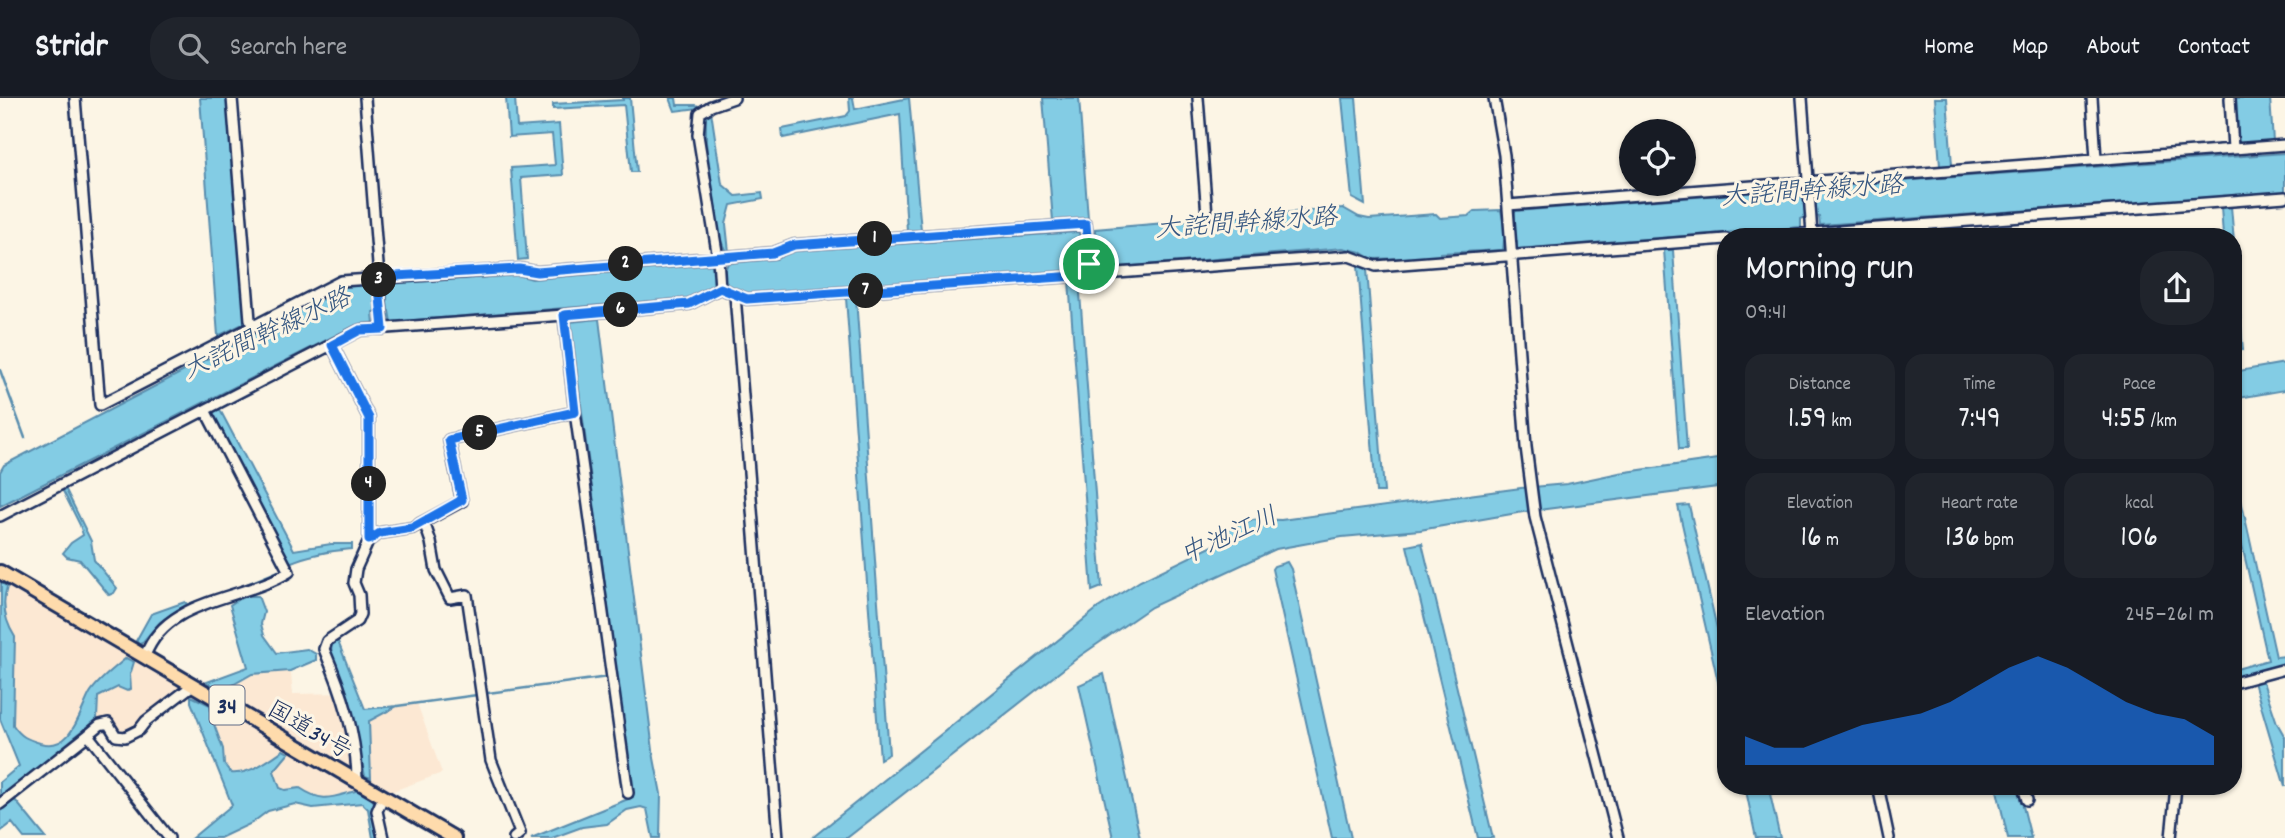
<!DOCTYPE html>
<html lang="en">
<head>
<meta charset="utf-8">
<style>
	:root { --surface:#171b24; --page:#20242c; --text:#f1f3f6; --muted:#9ea1a6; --line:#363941; --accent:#1a73e8 }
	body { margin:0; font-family:Dekko,"Klee One",sans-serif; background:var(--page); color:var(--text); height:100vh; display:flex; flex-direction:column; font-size:26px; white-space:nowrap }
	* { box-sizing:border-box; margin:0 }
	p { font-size:23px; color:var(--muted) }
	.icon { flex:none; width:38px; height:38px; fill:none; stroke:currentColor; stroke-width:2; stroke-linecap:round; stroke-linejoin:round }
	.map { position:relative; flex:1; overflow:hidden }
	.side { position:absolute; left:1717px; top:130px; width:525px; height:567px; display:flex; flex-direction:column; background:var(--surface); border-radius:28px; box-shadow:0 2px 5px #0004 }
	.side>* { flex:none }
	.tools { position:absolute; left:1619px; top:21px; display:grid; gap:14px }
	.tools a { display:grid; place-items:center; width:77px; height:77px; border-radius:50%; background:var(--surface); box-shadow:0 2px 5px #0004; font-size:35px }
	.pin { position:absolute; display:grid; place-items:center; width:60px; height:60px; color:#fff; margin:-30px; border:4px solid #fff; border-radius:50%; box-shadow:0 2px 7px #0007 }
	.km { position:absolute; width:35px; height:35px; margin:-18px; border-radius:50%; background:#222; color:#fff; font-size:19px; line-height:35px; text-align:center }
	.round { display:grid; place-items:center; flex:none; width:74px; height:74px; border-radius:28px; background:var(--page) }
	.head { display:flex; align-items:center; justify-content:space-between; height:119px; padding:0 28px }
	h1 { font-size:38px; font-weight:600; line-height:52px }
	.metrics { display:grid; grid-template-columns:repeat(3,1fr); gap:10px; height:119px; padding:7px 28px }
	.metrics div { display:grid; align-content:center; border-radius:18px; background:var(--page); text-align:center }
	.metrics b { font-size:30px; font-weight:600 }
	.metrics small { font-size:19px; font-weight:400 }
	.metrics p { font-size:19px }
	.chart { height:196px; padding:14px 28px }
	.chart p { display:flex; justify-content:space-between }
	.chart svg { width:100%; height:126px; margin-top:7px; fill:var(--accent); opacity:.7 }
	header { display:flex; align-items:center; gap:42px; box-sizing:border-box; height:98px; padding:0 35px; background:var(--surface); border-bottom:2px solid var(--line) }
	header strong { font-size:33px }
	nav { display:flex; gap:38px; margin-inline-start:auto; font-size:24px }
	.search { width:490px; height:63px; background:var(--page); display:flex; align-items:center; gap:18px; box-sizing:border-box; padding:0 24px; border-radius:28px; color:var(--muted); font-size:26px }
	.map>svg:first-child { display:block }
	.built { fill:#fce8d3 }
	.water { fill:#83cce4; stroke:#598dae; stroke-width:2 }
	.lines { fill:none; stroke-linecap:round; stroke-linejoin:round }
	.stream { stroke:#598dae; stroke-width:2.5 }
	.minor-casing { stroke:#1b2f5e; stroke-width:14 }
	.highway-casing { stroke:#1b2f5e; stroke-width:18 }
	.minor { stroke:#fcf5e5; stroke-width:9 }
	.highway { stroke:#fedbac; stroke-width:12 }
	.route-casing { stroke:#fff; stroke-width:14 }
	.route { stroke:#1a73e8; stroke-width:9 }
	.labels { text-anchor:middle; stroke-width:6; stroke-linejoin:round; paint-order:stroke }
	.shield { fill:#fcf5e5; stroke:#5e6a86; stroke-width:2 }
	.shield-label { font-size:23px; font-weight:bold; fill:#1b2f5e }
	.street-label { font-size:24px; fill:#1b2f5e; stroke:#fcf5e5 }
	.water-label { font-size:26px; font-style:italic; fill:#355680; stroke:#fcf5e5 }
</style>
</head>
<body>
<header>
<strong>Stridr</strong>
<div class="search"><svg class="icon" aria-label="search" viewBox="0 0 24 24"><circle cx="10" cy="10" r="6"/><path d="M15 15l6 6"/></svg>Search here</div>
<nav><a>Home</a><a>Map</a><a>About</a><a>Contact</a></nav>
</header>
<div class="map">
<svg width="2285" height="740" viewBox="0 0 2285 740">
	<rect width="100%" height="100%" fill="#fcf5e5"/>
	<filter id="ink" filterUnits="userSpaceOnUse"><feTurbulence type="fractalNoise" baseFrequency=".0143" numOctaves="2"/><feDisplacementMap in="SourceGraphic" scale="14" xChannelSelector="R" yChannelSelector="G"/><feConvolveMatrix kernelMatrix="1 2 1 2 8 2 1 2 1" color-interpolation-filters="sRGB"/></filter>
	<g filter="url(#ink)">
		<path class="built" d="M6 486 189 592 128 644 113 641 100 622 34 672 7 619 0 496Z
			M290 564 293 596 353 595 365 611 417 605 442 675 366 703 280 699 221 675 203 608 223 585Z"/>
		<path class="water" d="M200 0H228L245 225 218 238Z
			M506 0H515L517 29 559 26 563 77 521 80 527 161 518 162 511 70 555 67 552 36 509 39Z
			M623 0H630L637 74H631L624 7 553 11V6L623 2Z
			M670 0H676L677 7H696L711 13 722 86 736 98 762 95 763 101 731 107 726 126 729 154H726L720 141 706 45V15L698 10 675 13Z
			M849 0H853L855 11 909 0 921 132 907 133 900 16 783 40 782 31 846 18 850 13Z
			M1043 0H1079L1088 120 1053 123Z
			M1342 0H1356L1365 107 1352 100Z
			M1935 0H1947L1952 67 1940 68Z
			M2235 0H2270L2273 43 2238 45Z
			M2285 55V94L1820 127 1819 119C1813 116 1807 118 1801 121V129L1517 151V143H1504L1503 152 1440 155V159L1372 161 1361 154 1343 150 1098 171 1097 162 1082 163V172L751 198 728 190 727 185 715 186 714 189 689 200 391 224 389 213 385 211V197L388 196V185L511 175 532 181 712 166 713 170H726L728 165 776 161 792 153 1079 134 1080 141 1095 140V131L1343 110 1359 119 1369 121 1436 116 1440 120 1469 118 1475 113 1501 112 1503 122 1515 121V113L1799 91 1800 99 1803 101 1817 99V89Z
			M2231 108 2243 252 2233 253V138H2223L2221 109Z
			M1664 152H1673L1687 351H1679Z
			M1358 168 1367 171 1384 394H1376Z
			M1079 182 1102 489 1092 493 1069 183Z
			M372 186V196L376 198 377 212 373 214 374 226 356 227 0 408V374L4 367 345 189Z
			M846 200H856L889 656 880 661Z
			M599 221 654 660 661 696 660 740H653L647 711 641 709 627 712 607 726 582 729 552 740H531L633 699 570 224Z
			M2285 265V292L2233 301V274Z
			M219 310 294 452 331 446H352V451C329 453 310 456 289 465L211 314Z
			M1725 360V388L1523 414 1420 432 1342 439 1276 451 1151 509 1080 558 847 740H812L1098 510 1140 483 1215 447 1231 429 1241 424 1259 421 1281 422 1521 390 1567 386 1619 375Z
			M2233 366 2276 559 2285 558V567L2233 581V572L2268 562 2233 407Z
			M65 390 91 443 94 462 117 490 114 495 109 497 80 462 67 459 63 455 71 445 83 437 80 427 62 391Z
			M1689 407 1725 566V614L1678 408Z
			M1422 445 1493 740H1478L1407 448Z
			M1287 464 1291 471 1351 740H1332L1272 471 1274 468Z
			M1 484 7 489C1 507 5 523 15 539L13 627C21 639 27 641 40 645 72 654 79 615 90 595 98 582 115 570 126 560L134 564 130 577 131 591 127 593 118 589 98 599 97 621 0 700V684L19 668 0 621Z
			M243 498H258L264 514 261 526 264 537 277 555 307 551 316 556V562L290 573 252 576 229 589 219 592 207 584 248 569 230 507Z
			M185 504 187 506 160 524 141 546 136 543 151 516Z
			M337 541 365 611 397 608 369 623 371 680 365 678 348 597 331 555 332 546Z
			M1104 576 1140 740H1113L1079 587Z
			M2262 581 2277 625 2285 639V689L2254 584Z
			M191 598 210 607 212 621 223 651 224 666 231 675C249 677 269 662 283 652L289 655 274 673 280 690 285 692 300 690C324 706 332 699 359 692L370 699 374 704 373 714 379 740H373L368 711 362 705 313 710 295 706 268 713 252 725 220 740H192L232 707 191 604Z
			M1745 688H1804L1770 696 1780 740H1756Z
			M1996 688H2018L2031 740H2008Z
			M15 702 46 740H24L12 725 0 734V713Z"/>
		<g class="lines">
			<path class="stream" d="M0 272 25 340
				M186 507 240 489 279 473
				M488 595 608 579
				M397 608 477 597"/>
			<g class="minor-casing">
				<path id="minor" d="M75 0 100 307 341 183 519 171 537 174 773 155 794 147 1086 126 1090 177 1349 158 1376 168 1726 141
					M232 0 250 222 252 229
					M365 0 383 231
					M1198 0 1207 117
					M1494 0 1504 57 1526 349 1535 419 1618 740
					M1802 0 1812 136
					M2092 0 2096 61
					M2230 0 2233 51
					M1508 107 2285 47
					M1773 138 2285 99
					M720 190 718 160 698 37 700 15 711 8 734 0
					M735 197 778 740
					M332 247 369 320V442L356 471 354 485 359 497 360 516 357 523 327 543 324 551C342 593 357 637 357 683
					M575 314 628 695
					M0 418 205 312
					M424 424 431 444 436 472 450 500 467 497 491 662 520 735 514 740
					M369 442 380 435 412 430 462 403 449 342 575 314 564 217
					M145 558C167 499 242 503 289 474L205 312 360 232 564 217 689 206 720 190 747 201 1090 177
					M2233 585 2285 571
					M88 637 100 627 108 625 116 638 125 639 139 632 146 623 193 587
					M1878 688 1889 740
					M2023 688 2027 702
					M383 699 377 713 383 740
					M0 706 88 637 169 740
					M2171 740 2176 688"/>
			</g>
			<g class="highway-casing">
				<path id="highway" d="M0 474 454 740"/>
			</g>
			<use href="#minor" class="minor"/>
			<use href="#highway" class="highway"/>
		</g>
	</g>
	<g class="lines" filter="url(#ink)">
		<g class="route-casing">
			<path id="route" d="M1086 126 1090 177 747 201 720 190 689 206 564 217 575 314 449 342 462 402 412 430 380 435 369 442V320L332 247 360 232 383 231 378 179 519 171 537 174 773 155 794 147Z"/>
		</g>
		<use href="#route" class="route"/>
	</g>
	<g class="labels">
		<rect class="shield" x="209.5" y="587.5" width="35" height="39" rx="5"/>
		<g class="shield-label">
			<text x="227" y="615">34</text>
		</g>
		<g class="street-label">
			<text transform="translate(310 631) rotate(30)" y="8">国道34号</text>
		</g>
		<g class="water-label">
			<text transform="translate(1812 91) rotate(-4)" y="9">大詫間幹線水路</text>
			<text transform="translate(1246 123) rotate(-4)" y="9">大詫間幹線水路</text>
			<text transform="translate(266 234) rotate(-25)" y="9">大詫間幹線水路</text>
			<text transform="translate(1228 436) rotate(-24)" y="9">中池江川</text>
		</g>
	</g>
</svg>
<div class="tools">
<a><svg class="icon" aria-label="locate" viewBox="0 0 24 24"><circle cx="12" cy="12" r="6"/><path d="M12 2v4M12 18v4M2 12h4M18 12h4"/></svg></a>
</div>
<div class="pin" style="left:1089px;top:166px;background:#1e9e55"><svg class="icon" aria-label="arrive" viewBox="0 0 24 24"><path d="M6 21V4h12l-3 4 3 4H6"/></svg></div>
<b class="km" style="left:875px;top:141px">1</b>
<b class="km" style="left:626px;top:166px">2</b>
<b class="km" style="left:379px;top:182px">3</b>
<b class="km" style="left:369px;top:386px">4</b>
<b class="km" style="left:480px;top:335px">5</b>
<b class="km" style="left:621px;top:212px">6</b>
<b class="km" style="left:866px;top:193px">7</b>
<section class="side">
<div class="head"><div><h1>Morning run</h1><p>09:41</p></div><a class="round"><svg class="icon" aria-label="share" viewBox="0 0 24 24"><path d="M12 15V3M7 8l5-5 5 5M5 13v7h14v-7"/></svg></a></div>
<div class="metrics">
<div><p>Distance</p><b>1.59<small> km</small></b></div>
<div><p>Time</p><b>7:49</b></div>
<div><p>Pace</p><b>4:55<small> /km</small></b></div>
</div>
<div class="metrics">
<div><p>Elevation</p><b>16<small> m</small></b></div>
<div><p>Heart rate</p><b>136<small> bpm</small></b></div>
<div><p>kcal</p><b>106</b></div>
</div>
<div class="chart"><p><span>Elevation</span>245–261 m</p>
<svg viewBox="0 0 160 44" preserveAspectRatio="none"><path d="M0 44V34L10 38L20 38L30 34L40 30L50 28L60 26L70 22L80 16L90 10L100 6L110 10L120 16L130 22L140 26L150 28L160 34V44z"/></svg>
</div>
</section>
</div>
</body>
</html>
